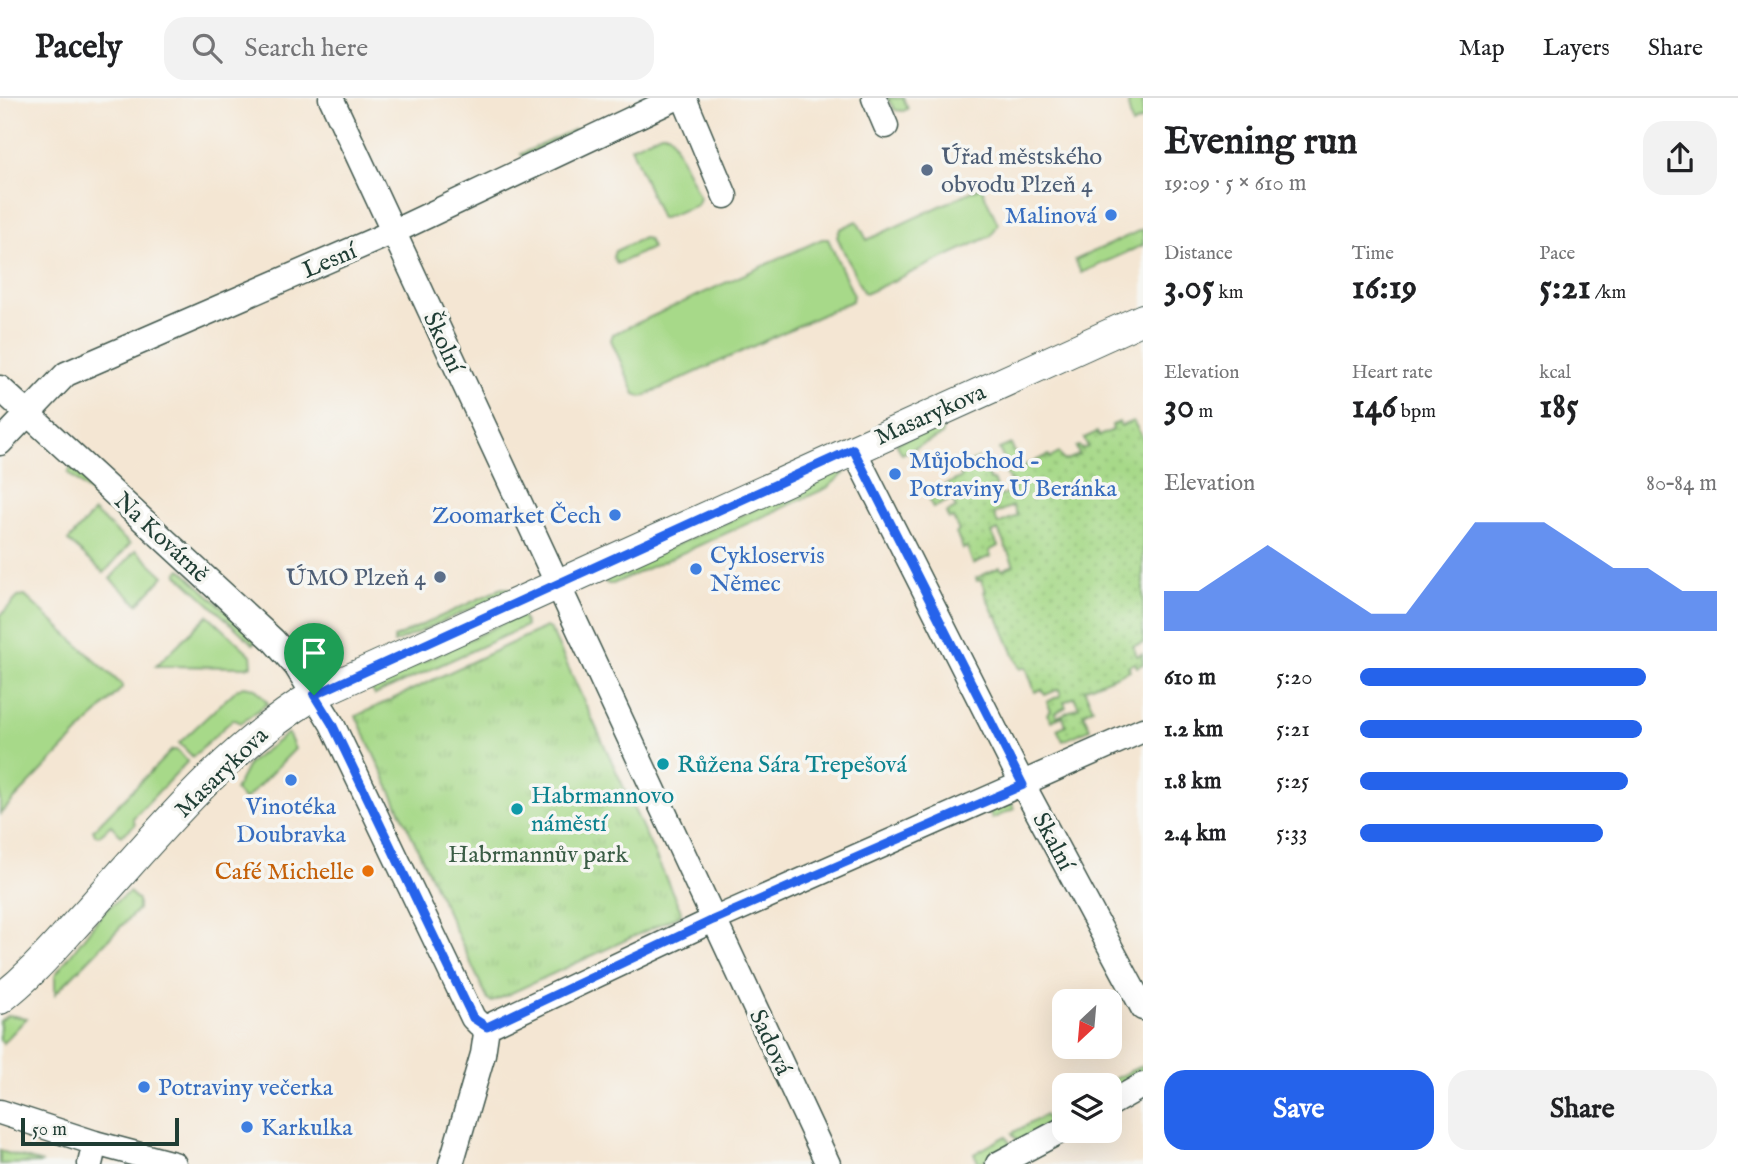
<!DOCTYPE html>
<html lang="en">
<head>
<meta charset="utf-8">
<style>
	:root { --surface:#fff; --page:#f2f2f2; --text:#202124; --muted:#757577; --line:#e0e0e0; --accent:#2563eb }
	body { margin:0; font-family:"IM FELL English",serif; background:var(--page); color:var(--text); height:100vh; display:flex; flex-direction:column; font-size:26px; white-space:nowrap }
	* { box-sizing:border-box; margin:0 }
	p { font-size:23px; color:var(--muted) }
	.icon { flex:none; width:38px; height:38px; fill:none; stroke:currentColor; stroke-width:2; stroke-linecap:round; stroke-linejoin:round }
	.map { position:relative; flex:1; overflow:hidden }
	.panel { display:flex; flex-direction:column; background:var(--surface); width:595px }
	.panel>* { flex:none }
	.needle { width:46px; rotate:206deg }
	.controls { position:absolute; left:1052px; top:891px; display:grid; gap:14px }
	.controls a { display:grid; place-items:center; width:70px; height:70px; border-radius:14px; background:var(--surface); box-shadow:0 7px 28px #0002; font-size:35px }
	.scale { position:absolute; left:21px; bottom:18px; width:158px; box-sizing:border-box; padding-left:7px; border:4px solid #1f3d34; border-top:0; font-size:19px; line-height:24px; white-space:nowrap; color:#1f3d34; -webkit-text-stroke:5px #f6f6f2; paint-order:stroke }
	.pin { position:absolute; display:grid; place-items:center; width:60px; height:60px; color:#fff; margin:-72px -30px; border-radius:50% 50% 50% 0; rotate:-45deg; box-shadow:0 0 7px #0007 }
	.pin .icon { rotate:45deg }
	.round { display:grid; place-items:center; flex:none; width:74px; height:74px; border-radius:21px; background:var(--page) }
	.summary { display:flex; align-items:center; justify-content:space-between; height:119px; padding:0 21px }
	h1 { font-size:38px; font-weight:800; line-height:52px }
	.stats { display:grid; grid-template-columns:repeat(3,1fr); gap:10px; height:119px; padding:7px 21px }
	.stats div { display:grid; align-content:center }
	.stats b { font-size:35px; font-weight:800 }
	.stats small { font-size:19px; font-weight:400 }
	.stats p { font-size:19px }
	.chart { height:196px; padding:14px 21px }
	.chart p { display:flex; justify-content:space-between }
	.chart svg { width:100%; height:126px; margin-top:7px; fill:var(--accent); opacity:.7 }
	.cta { display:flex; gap:14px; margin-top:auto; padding:14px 21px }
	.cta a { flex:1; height:80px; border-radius:21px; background:var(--accent); color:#fff; font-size:28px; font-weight:800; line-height:80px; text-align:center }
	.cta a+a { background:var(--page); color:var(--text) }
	ul { padding:0 21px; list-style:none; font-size:23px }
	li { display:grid; grid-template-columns:112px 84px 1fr; align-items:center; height:52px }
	li i { height:18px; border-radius:9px; background:var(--accent) }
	header { display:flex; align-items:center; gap:42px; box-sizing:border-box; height:98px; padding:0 35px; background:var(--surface); border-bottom:2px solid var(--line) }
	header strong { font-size:33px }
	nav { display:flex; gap:38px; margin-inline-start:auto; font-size:24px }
	.search { width:490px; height:63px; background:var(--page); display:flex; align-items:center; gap:18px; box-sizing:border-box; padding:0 24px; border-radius:21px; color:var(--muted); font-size:26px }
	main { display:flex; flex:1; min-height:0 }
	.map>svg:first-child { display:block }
	.grass { fill:#a7d989; stroke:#638b5e; stroke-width:2 }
	.park { fill:url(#park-tufts); stroke:#638b5e; stroke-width:2 }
	.garden { fill:url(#garden-dots); stroke:#638b5e; stroke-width:2; fill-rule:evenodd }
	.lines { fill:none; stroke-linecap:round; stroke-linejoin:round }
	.minor-casing { stroke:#3f564c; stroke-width:27 }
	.major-casing { stroke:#3f564c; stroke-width:32 }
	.minor { stroke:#fff; stroke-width:24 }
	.major { stroke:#fff; stroke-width:30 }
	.route-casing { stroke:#fff; stroke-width:14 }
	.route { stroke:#2563eb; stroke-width:9 }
	.service-dot { fill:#5c6f8a; stroke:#f6f6f2; stroke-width:2.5 }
	.shop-dot { fill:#3f7fe0; stroke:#f6f6f2; stroke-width:2.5 }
	.culture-dot { fill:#0f9aa8; stroke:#f6f6f2; stroke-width:2.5 }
	.food-dot { fill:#e8710a; stroke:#f6f6f2; stroke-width:2.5 }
	.labels { text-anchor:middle; stroke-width:7; stroke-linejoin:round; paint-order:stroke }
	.service-label { font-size:24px; fill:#4e5e75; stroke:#f6f6f2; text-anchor:start }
	.shop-label { font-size:24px; fill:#366cbe; stroke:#f6f6f2; text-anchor:start }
	.street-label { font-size:24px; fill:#1f3d34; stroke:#f6f6f2 }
	.culture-label { font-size:24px; fill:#0d838f; stroke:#f6f6f2; text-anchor:start }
	.park-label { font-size:24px; fill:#3a5c45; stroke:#f6f6f2 }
	.food-label { font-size:24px; fill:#c56008; stroke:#f6f6f2; text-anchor:end }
</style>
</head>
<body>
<header>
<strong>Pacely</strong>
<div class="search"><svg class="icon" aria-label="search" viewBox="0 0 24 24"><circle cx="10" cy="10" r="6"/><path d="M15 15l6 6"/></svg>Search here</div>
<nav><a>Map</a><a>Layers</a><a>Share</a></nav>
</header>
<main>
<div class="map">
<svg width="1143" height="1066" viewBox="0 0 1143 1066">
	<defs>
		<pattern id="park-tufts" width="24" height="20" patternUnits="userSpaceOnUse" patternTransform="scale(1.75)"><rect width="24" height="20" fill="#a7d989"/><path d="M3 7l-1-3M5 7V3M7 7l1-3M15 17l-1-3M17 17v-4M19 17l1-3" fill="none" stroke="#8fbb77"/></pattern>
		<pattern id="garden-dots" width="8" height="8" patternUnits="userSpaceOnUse" patternTransform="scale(1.75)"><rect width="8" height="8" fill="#a7d989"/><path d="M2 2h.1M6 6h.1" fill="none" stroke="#8fbb77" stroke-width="1.8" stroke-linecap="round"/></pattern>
	</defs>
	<rect width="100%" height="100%" fill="#f6f6f2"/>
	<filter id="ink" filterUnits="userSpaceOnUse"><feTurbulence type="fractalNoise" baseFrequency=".0143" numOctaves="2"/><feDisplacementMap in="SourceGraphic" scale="14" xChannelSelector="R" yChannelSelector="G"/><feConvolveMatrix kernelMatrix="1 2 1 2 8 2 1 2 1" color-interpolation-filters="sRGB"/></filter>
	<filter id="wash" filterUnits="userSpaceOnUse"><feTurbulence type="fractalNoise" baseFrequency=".00686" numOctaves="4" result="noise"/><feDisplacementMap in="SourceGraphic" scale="28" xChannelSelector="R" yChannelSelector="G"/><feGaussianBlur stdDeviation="1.57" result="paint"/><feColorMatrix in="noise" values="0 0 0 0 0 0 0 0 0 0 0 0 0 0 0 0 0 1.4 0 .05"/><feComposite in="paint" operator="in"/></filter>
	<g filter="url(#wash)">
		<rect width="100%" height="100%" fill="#f4e6d3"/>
		<path class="grass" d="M887 0H903L908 11 903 13 895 12Z
			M1130 0H1143V21L1132 27 1128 7Z
			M575 31 577 34 523 59 521 56Z
			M661 35H668L672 40 700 100 697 107 661 121 631 49Z
			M981 89 998 126 991 138 867 195 863 194 837 139 840 131 857 123 867 142Z
			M1143 131V147L1081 175 1075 162Z
			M643 140 648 141 652 150 617 166 613 159 615 153Z
			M822 141H828L853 196 852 203 642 299 635 296 611 242 613 236Z
			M940 327 943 334 942 337 902 356 896 345Z
			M71 369 142 435 138 438 68 375Z
			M839 373 845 375 827 390 613 486H608L601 481Z
			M94 414 130 446 104 475 68 443Z
			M136 452 164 478 138 506 110 481Z
			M181 471 257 542 253 546 177 476Z
			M502 490H509L511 493 394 545V540Z
			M25 498 122 587V590L0 716V518L18 499Z
			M522 516 526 528 375 597 370 589Z
			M208 517 251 557 252 567 246 569 156 568Z
			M243 588 255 590 268 605 241 625 233 621 193 659 179 645 236 592Z
			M288 635 295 651 246 701H243L235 692 249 665Z
			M172 652H176L188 663 133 720 135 727 121 738 111 727 99 738 95 737 93 732Z
			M1011 703 1014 711 992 721 989 712Z
			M129 794 138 802V811L55 896V877L105 812Z
			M8 917 27 920 3 945 0 942V923Z
			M1143 967V974L1113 990 1112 986 1114 981Z
			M1045 1017 1050 1026 1017 1043 1012 1035Z
			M1006 1038 1011 1047 979 1065 974 1056Z
			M0 1053 43 1065 0 1066Z"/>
		<path class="park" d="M546 529 551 532 681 813 680 817 492 904 488 902 356 618Z"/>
		<path class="garden" d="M1133 323 1143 340V545L1133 548 1137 558 1142 556 1143 566 1137 569 1135 565 1128 568 1130 572 1084 591 1093 610 1083 615 1090 631 1063 643 1057 631 1066 627 1063 618 1051 623 1047 616 1051 613 1047 604 1061 597 1059 591 1045 597 1042 591 1035 594 1026 569 1020 571 997 517 995 518 984 494 986 493 981 482 977 483 976 480 1000 469 1002 472 1014 467 998 432 992 435 998 448 989 453 991 458 973 466 967 449 963 451 956 435 959 433 953 420 949 421 946 415 956 410 952 401 933 410 927 396 962 379 960 375 970 371 968 365 980 360 990 382H993L1001 398 1014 392 1004 370 1007 368 999 351 1011 346 1022 369 1028 366 1030 369 1033 368 1032 364 1049 357 1050 360 1059 355 1064 363 1079 357 1076 349 1079 348 1081 351 1088 349 1084 340 1097 334 1099 338 1113 332 1112 327 1119 324 1121 328ZM1013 408 1017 418 998 426 994 416ZM1074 599 1079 609 1057 619 1055 615 1066 609 1064 604Z"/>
	</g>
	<g filter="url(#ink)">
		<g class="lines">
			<g class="minor-casing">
				<path id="minor" d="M331 0 828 1066
					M684 0 725 98
					M874 0 886 28
					M0 290 273 542 296 568 332 626 473 920 479 926 487 929 713 822 1143 632
					M0 345 66 276 393 134 676 0
					M853 351 1023 687 1143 910
					M1110 1006 1143 987
					M0 1014 95 1045 174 1066
					M90 1066 95 1045
					M451 1066 483 956 487 929
					M998 1066 1064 1031"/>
			</g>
			<g class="major-casing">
				<path id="major" d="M0 901C35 874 57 846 87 814 157 736 224 652 314 597L1143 221"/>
			</g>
			<use href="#minor" class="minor"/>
			<use href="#major" class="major"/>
		</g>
	</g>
	<g class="lines" filter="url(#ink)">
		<g class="route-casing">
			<path id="route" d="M853 351 1023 687 713 822 487 929 473 920 332 626 314 597Z"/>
		</g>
		<use href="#route" class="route"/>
	</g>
	<g class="service-dot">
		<circle cx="927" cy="72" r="7"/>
		<circle cx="440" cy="479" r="7"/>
	</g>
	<g class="shop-dot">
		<circle cx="1111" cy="117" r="7"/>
		<circle cx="895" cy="376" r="7"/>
		<circle cx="615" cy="417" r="7"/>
		<circle cx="696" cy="471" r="7"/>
		<circle cx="291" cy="682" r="7"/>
		<circle cx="144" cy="989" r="7"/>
		<circle cx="247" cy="1029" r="7"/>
	</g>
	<g class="culture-dot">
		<circle cx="663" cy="666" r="7"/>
		<circle cx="517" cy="711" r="7"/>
	</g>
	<circle class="food-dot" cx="368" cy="773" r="7"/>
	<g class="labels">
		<g class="service-label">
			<text x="941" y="66">Úřad městského<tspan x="941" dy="28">obvodu Plzeň 4</tspan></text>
			<text x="426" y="487" text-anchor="end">ÚMO Plzeň 4</text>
		</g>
		<g class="shop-label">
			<text x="1097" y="125" text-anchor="end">Malinová</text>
			<text x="909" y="370">Můjobchod -<tspan x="909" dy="28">Potraviny U Beránka</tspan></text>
			<text x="601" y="425" text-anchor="end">Zoomarket Čech</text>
			<text x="710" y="465">Cykloservis<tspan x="710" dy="28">Němec</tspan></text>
			<text x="291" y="716" text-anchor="middle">Vinotéka<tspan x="291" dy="28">Doubravka</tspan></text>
			<text x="158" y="997">Potraviny večerka</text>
			<text x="261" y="1037">Karkulka</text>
		</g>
		<g class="street-label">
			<text transform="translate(329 162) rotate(-23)" y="8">Lesní</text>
			<text transform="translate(444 244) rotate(65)" y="8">Školní</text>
			<text transform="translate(930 316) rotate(-24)" y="8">Masarykova</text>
			<text transform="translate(162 439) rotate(43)" y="8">Na Kovárně</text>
			<text transform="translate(221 674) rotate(-44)" y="8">Masarykova</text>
			<text transform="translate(1054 743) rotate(62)" y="8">Skalní</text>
			<text transform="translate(771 944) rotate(65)" y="8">Sadová</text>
		</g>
		<g class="culture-label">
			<text x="677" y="674">Růžena Sára Trepešová</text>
			<text x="531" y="705">Habrmannovo<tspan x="531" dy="28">náměstí</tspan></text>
		</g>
		<g class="park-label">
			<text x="538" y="764">Habrmannův park</text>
		</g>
		<g class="food-label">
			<text x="354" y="781">Café Michelle</text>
		</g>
	</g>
</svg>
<div class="controls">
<a><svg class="needle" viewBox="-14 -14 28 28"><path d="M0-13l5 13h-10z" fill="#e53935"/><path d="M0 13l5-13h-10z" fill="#757577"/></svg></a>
<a><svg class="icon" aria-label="layers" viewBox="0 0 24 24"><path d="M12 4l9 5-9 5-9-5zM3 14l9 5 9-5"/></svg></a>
</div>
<div class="scale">50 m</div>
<div class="pin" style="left:314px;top:597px;background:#1e9e55"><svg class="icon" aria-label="arrive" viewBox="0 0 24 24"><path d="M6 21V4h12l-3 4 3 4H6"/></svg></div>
</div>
<section class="panel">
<div class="summary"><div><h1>Evening run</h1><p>19:09 · 5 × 610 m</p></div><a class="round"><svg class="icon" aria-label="share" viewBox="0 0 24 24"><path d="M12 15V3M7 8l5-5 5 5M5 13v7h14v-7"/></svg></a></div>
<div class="stats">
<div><p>Distance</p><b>3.05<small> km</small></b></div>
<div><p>Time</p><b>16:19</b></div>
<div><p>Pace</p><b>5:21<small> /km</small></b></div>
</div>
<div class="stats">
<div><p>Elevation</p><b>30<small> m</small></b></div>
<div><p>Heart rate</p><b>146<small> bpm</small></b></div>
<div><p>kcal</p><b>185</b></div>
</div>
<div class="chart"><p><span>Elevation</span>80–84 m</p>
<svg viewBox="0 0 160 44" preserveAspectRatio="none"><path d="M0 44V30L10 30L20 22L30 14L40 22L50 30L60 38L70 38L80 22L90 6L100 6L110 6L120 14L130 22L140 22L150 30L160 30V44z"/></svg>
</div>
<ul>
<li><b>610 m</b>5:20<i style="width:80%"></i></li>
<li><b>1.2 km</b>5:21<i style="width:79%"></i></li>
<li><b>1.8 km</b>5:25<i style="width:75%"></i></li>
<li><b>2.4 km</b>5:33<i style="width:68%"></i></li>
</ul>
<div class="cta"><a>Save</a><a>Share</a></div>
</section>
</main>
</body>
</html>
